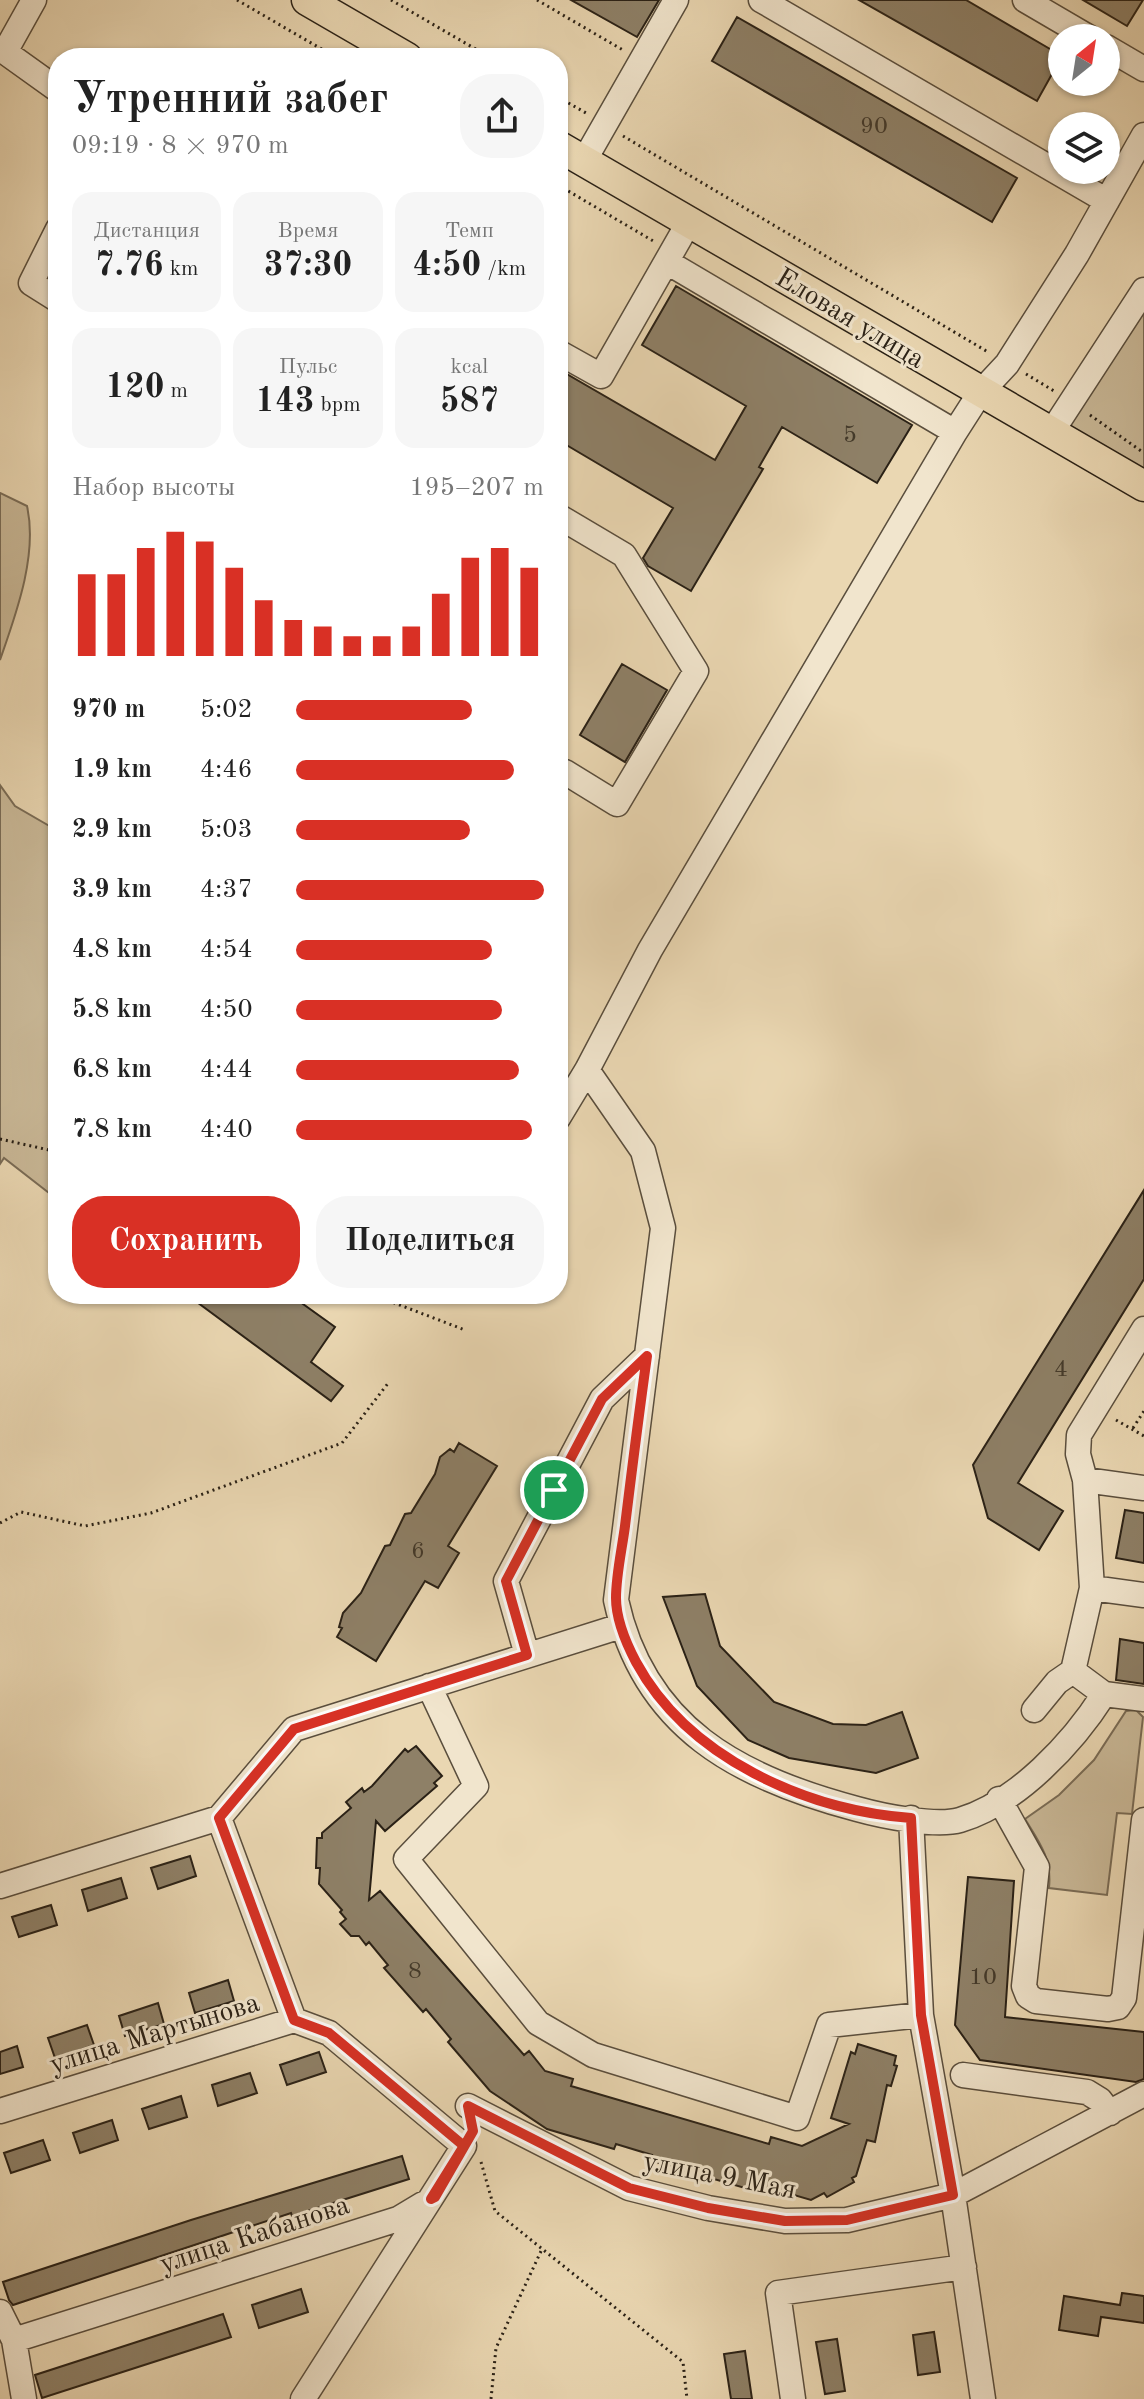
<!DOCTYPE html>
<html lang="ru">
<head>
<meta charset="utf-8">
<style>
	:root { --surface:#fff; --page:#f6f6f6; --text:#222; --muted:#767676; --accent:#d93025 }
	body { margin:0; font-family:"Old Standard TT",serif; background:var(--page); color:var(--text); height:100vh; display:flex; flex-direction:column; font-size:30px; white-space:nowrap }
	* { box-sizing:border-box; margin:0 }
	p { font-size:26px; color:var(--muted) }
	.icon { flex:none; width:44px; height:44px; fill:none; stroke:currentColor; stroke-width:2; stroke-linecap:round; stroke-linejoin:round }
	.map { position:relative; flex:1; overflow:hidden }
	.side { position:absolute; left:48px; top:48px; width:520px; height:1256px; display:flex; flex-direction:column; background:var(--surface); border-radius:32px; box-shadow:0 2px 6px #0004 }
	.side>* { flex:none }
	.needle { width:52px; rotate:30deg }
	.controls { position:absolute; left:1048px; top:24px; display:grid; gap:16px }
	.controls a { display:grid; place-items:center; width:72px; height:72px; border-radius:50%; background:var(--surface); box-shadow:0 2px 6px #0004; font-size:40px }
	.pin { position:absolute; display:grid; place-items:center; width:68px; height:68px; color:#fff; margin:-34px; border:4px solid #fff; border-radius:50%; box-shadow:0 2px 8px #0007 }
	.round { display:grid; place-items:center; flex:none; width:84px; height:84px; border-radius:32px; background:var(--page) }
	.headline { display:flex; align-items:center; justify-content:space-between; height:136px; padding:0 24px }
	h1 { font-size:44px; font-weight:800; line-height:60px }
	.figures { display:grid; grid-template-columns:repeat(3,1fr); gap:12px; height:136px; padding:8px 24px }
	.figures div { display:grid; align-content:center; border-radius:20px; background:var(--page); text-align:center }
	.figures b { font-size:34px; font-weight:800 }
	.figures small { font-size:22px; font-weight:400 }
	.figures p { font-size:22px }
	.chart { height:224px; padding:16px 24px }
	.chart p { display:flex; justify-content:space-between }
	.chart svg { width:100%; height:144px; margin-top:8px; stroke:var(--accent); stroke-width:6 }
	.cta { display:flex; gap:16px; margin-top:auto; padding:16px 24px }
	.cta a { flex:1; height:92px; border-radius:32px; background:var(--accent); color:#fff; font-size:32px; font-weight:800; line-height:92px; text-align:center }
	.cta a+a { background:var(--page); color:var(--text) }
	ul { padding:0 24px; list-style:none; font-size:26px }
	li { display:grid; grid-template-columns:128px 96px 1fr; align-items:center; height:60px }
	li i { height:20px; border-radius:10px; background:var(--accent) }
	.map>svg:first-child { display:block }
	.green { fill:#c9b897; stroke:#7a6c56; stroke-width:2 }
	.building { fill:#8e8067; stroke:#2a2116; stroke-width:2 }
	.lines { fill:none; stroke-linecap:round; stroke-linejoin:round }
	.minor-casing { stroke:#5a4e3d; stroke-width:27 }
	.major-casing { stroke:#2a2116; stroke-width:33 }
	.path { stroke:#2a2116; stroke-width:3; stroke-dasharray:2 4; stroke-linecap:butt }
	.minor { stroke:#f1e5cd; stroke-width:24 }
	.major { stroke:#ead7b2; stroke-width:30 }
	.route-casing { stroke:#fff; stroke-width:16 }
	.route { stroke:#d93025; stroke-width:10 }
	.labels { text-anchor:middle; stroke-width:6; stroke-linejoin:round; paint-order:stroke }
	.number-label { font-size:24px; fill:#43392a }
	.street-label { font-size:28px; fill:#2a2116; stroke:#f1e5cd }
</style>
</head>
<body>
<div class="map">
<svg width="1144" height="2399" viewBox="0 0 1144 2399">
	<rect width="100%" height="100%" fill="#ead7b2"/>
	<filter id="stains"><feTurbulence type="fractalNoise" baseFrequency=".0025" numOctaves="4"/><feColorMatrix values="0 0 0 0 .2 0 0 0 0 .09 0 0 0 0 .02 0 0 0 .5 -.17"/></filter>
	<radialGradient id="worn" r=".72"><stop offset=".6" stop-color="#630" stop-opacity="0"/><stop offset="1" stop-color="#630" stop-opacity=".3"/></radialGradient>
	<path class="green" d="M1144 305V469L1066 425Z
		M0 493 27 506C38 555 16 614 0 660Z
		M0 785 15 806 58 831V1200L4 1158 0 1164Z
		M1136 1710 1143 1717 1132 1814 1117 1813 1107 1895 1049 1888C1052 1859 1040 1843 1025 1819L1059 1795 1094 1760 1126 1711Z"/>
	<path class="building" d="M571 0H659L637 37Z
		M859 0H966L1062 56 1037 101Z
		M1083 0H1143L1127 26Z
		M737 17 1017 178 992 222 712 61Z
		M676 286 912 425 877 483 782 427 759 467 763 469 691 591 648 566 643 558 673 508 558 440V369L715 460 746 406 642 345Z
		M622 664 667 690 625 762 580 735Z
		M1144 1190V1279L1018 1483 1063 1511 1039 1550 988 1518 973 1465Z
		M186 1294H289L335 1327 311 1362 343 1386 331 1401Z
		M459 1443 497 1466 448 1546 459 1553 438 1588 425 1581 376 1661 337 1637 342 1628 339 1627 343 1613 361 1593 385 1546 390 1545 405 1514 411 1513 435 1474 440 1457 450 1449 454 1452Z
		M1125 1510 1144 1513V1563L1116 1558Z
		M705 1594 720 1646 774 1702 833 1724 866 1725 902 1712 918 1758 876 1773 789 1758 748 1740 697 1686 663 1597Z
		M1120 1639 1144 1643V1684L1116 1680Z
		M416 1746 442 1776 434 1783 437 1786 385 1831 376 1821 369 1900 380 1891 524 2055 529 2051 545 2071 573 2079 571 2086 769 2144 771 2137 802 2146 849 2124 831 2118 851 2052 855 2054 858 2044 896 2056 894 2065 897 2066 891 2086 887 2085 875 2142 867 2140 856 2176 852 2178 854 2182 827 2197 824 2193 811 2200 777 2190V2193L767 2190 766 2194 669 2166 650 2160 652 2155 616 2144 614 2149 547 2129 490 2091 448 2042 451 2039 426 2009 423 2012 384 1968 388 1965 369 1942 366 1945 359 1936H351L340 1924 346 1919 340 1912 342 1910 319 1884 320 1868H316L317 1838H322V1833L351 1808 346 1802 362 1788 364 1792 372 1786 405 1749 408 1752Z
		M190 1856 196 1876 158 1889 151 1868Z
		M968 1877 1014 1881 1005 2017 1144 2032V2079L1136 2082 980 2060 955 2025Z
		M121 1878 127 1898 88 1911 82 1890Z
		M51 1905 57 1925 19 1937 12 1917Z
		M228 1980 234 2001 195 2013 189 1993Z
		M158 2003 164 2024 125 2036 119 2016Z
		M87 2025 94 2045 55 2058 48 2038Z
		M17 2046 23 2067 0 2074V2052Z
		M319 2052 326 2072 287 2085 280 2065Z
		M250 2073 257 2093 218 2106 212 2085Z
		M181 2096 187 2117 149 2129 142 2109Z
		M112 2120 118 2140 80 2153 73 2133Z
		M43 2140 50 2160 11 2173 4 2153Z
		M402 2156 409 2179 292 2216 291 2213 13 2305 9 2300 3 2282 191 2220Z
		M301 2289 308 2312 259 2328 252 2305Z
		M1122 2293 1144 2296V2323L1101 2317 1098 2336 1059 2330 1064 2296 1120 2305Z
		M223 2314 231 2337 42 2398 35 2375Z
		M934 2332 940 2372 918 2375 913 2335Z
		M837 2339 845 2391 825 2394 816 2342Z
		M745 2351 752 2399H731L724 2354Z"/>
	<g class="lines">
		<g class="minor-casing">
			<path id="minor" d="M34 0 5 52 58 90
				M761 0 1107 201
				M1025 0 1090 38
				M1106 47 1144 69
				M584 161 676 0
				M58 229 31 283 58 300
				M667 262 955 432
				M558 352 601 376 689 222
				M1051 433 1144 290
				M558 516 624 555 696 671 617 804 565 772
				M587 1070 643 1151 663 1228 616 1600C644 1728 739 1778 857 1809 882 1816 936 1827 960 1820 1017 1803 1073 1743 1104 1694
				M558 1118 587 1070 650 950 955 432 980 393 1007 364 1077 254 1144 135
				M1085 1480 1078 1454 1079 1435 1144 1329
				M1144 1488 1085 1480 1092 1588 1144 1595
				M1092 1588 1073 1671 1104 1694 1144 1699
				M527 1655 506 1581 602 1399 647 1356
				M429 1686 476 1786 406 1859 538 2023 593 2055 797 2118 829 2025 921 2015
				M1034 1710 1057 1682 1073 1671
				M999 1799 1037 1867 1024 1986 1028 1996 1036 2001 1108 2009 1118 2007 1124 1998 1144 1820
				M219 1818 294 1729 621 1626
				M911 1818 921 2015 953 2195 983 2399
				M0 1886 219 1818 294 2020
				M963 2075 1087 2092 1100 2100 1110 2113
				M468 2106 629 2188 708 2208 785 2221 847 2220 953 2195 1144 2094
				M0 2111 294 2020 329 2033 464 2146 303 2399
				M0 2312 14 2340 24 2399
				M14 2340 398 2219 423 2204
				M793 2399 778 2293 964 2267"/>
		</g>
		<g class="major-casing">
			<path id="major" d="M307 0 407 58
				M558 146 1144 486"/>
		</g>
		<path class="path" d="M237 0 337 58
			M391 0 491 58
			M537 0 623 50
			M558 97 586 113
			M623 136 988 352
			M558 185 655 242
			M1026 374 1054 391
			M1090 415 1144 453
			M0 1139 58 1152
			M371 1294 465 1330
			M1116 1420 1144 1436
			M1133 1428 1144 1411
			M0 1523 21 1512 85 1526 151 1513 342 1443 389 1382
			M481 2162 495 2211 683 2362 687 2399
			M491 2399 496 2348 542 2249"/>
		<use href="#minor" class="minor"/>
		<use href="#major" class="major"/>
	</g>
	<g class="lines">
		<g class="route-casing">
			<path id="route" d="M554 1490 506 1581 527 1655 294 1729 219 1818 294 2020 329 2033 464 2146 431 2199 435 2197 473 2131 468 2106 629 2188 708 2208 785 2221 847 2220 953 2195 921 2015 911 1818C806 1810 688 1758 636 1662 626 1643 616 1620 616 1598 616 1575 622 1549 625 1526 632 1469 639 1413 647 1356L602 1399 554 1490"/>
		</g>
		<use href="#route" class="route"/>
	</g>
	<g class="labels">
		<g class="number-label">
			<text x="874" y="133">90</text>
			<text x="850" y="442">5</text>
			<text x="1061" y="1376">4</text>
			<text x="418" y="1558">6</text>
			<text x="415" y="1978">8</text>
			<text x="983" y="1984">10</text>
		</g>
		<g class="street-label">
			<text transform="translate(851 317) rotate(31)" y="10">Еловая улица</text>
			<text transform="translate(154 2032) rotate(-17)" y="10">улица Мартынова</text>
			<text transform="translate(720 2174) rotate(11)" y="10">улица 9 Мая</text>
			<text transform="translate(254 2233) rotate(-18)" y="10">улица Кабанова</text>
		</g>
	</g>
	<rect width="100%" height="100%" filter="url(#stains)"/>
	<rect width="100%" height="100%" fill="url(#worn)"/>
</svg>
<div class="controls">
<a><svg class="needle" viewBox="-14 -14 28 28"><path d="M0-13l5 13h-10z" fill="#e53935"/><path d="M0 13l5-13h-10z" fill="#767676"/></svg></a>
<a><svg class="icon" aria-label="layers" viewBox="0 0 24 24"><path d="M12 4l9 5-9 5-9-5zM3 14l9 5 9-5"/></svg></a>
</div>
<div class="pin" style="left:554px;top:1490px;background:#1e9e55"><svg class="icon" aria-label="arrive" viewBox="0 0 24 24"><path d="M6 21V4h12l-3 4 3 4H6"/></svg></div>
<section class="side">
<div class="headline"><div><h1>Утренний забег</h1><p>09:19 · 8 × 970 m</p></div><a class="round"><svg class="icon" aria-label="share" viewBox="0 0 24 24"><path d="M12 15V3M7 8l5-5 5 5M5 13v7h14v-7"/></svg></a></div>
<div class="figures">
<div><p>Дистанция</p><b>7.76<small> km</small></b></div>
<div><p>Время</p><b>37:30</b></div>
<div><p>Темп</p><b>4:50<small> /km</small></b></div>
</div>
<div class="figures">
<div><b>120<small> m</small></b></div>
<div><p>Пульс</p><b>143<small> bpm</small></b></div>
<div><p>kcal</p><b>587</b></div>
</div>
<div class="chart"><p><span>Набор высоты</span>195–207 m</p>
<svg viewBox="0 0 160 44" preserveAspectRatio="none"><path d="M5 44V19M15 44V19M25 44V11M35 44V6M45 44V9M55 44V17M65 44V27M75 44V33M85 44V35M95 44V38M105 44V38M115 44V35M125 44V25M135 44V14M145 44V11M155 44V17"/></svg>
</div>
<ul>
<li><b>970 m</b>5:02<i style="width:71%"></i></li>
<li><b>1.9 km</b>4:46<i style="width:88%"></i></li>
<li><b>2.9 km</b>5:03<i style="width:70%"></i></li>
<li><b>3.9 km</b>4:37<i style="width:100%"></i></li>
<li><b>4.8 km</b>4:54<i style="width:79%"></i></li>
<li><b>5.8 km</b>4:50<i style="width:83%"></i></li>
<li><b>6.8 km</b>4:44<i style="width:90%"></i></li>
<li><b>7.8 km</b>4:40<i style="width:95%"></i></li>
</ul>
<div class="cta"><a>Сохранить</a><a>Поделиться</a></div>
</section>
</div>
</body>
</html>
